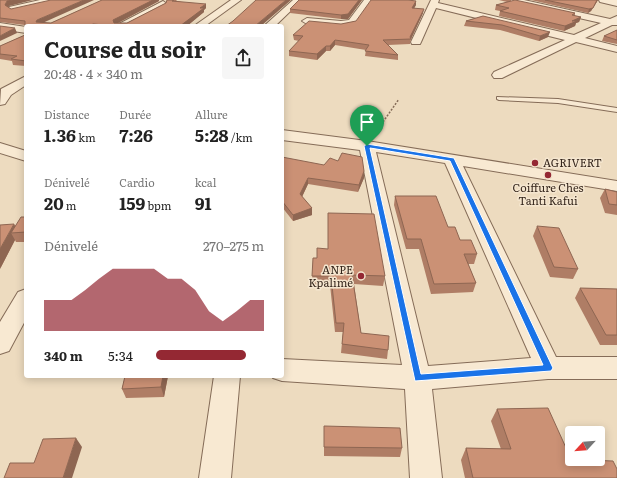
<!DOCTYPE html>
<html lang="fr">
<head>
<meta charset="utf-8">
<style>
	:root { --surface:#fff; --page:#f6f6f6; --text:#222; --muted:#767676; --accent:#942833 }
	body { margin:0; font-family:Literata,serif; background:var(--page); color:var(--text); height:100vh; display:flex; flex-direction:column; font-size:15px; white-space:nowrap }
	* { box-sizing:border-box; margin:0 }
	p { font-size:13px; color:var(--muted) }
	.icon { flex:none; width:22px; height:22px; fill:none; stroke:currentColor; stroke-width:2; stroke-linecap:round; stroke-linejoin:round }
	.map { position:relative; flex:1; overflow:hidden }
	.panel { position:absolute; left:24px; top:24px; width:260px; height:354px; display:flex; flex-direction:column; background:var(--surface); border-radius:4px; box-shadow:0 2px 10px #0003 }
	.panel>* { flex:none }
	.needle { width:26px; rotate:244deg }
	.controls { position:absolute; left:565px; top:426px; display:grid; gap:8px }
	.controls a { display:grid; place-items:center; width:40px; height:40px; border-radius:4px; background:var(--surface); box-shadow:0 2px 10px #0003; font-size:20px }
	.pin { position:absolute; display:grid; place-items:center; width:34px; height:34px; color:#fff; margin:-41px -17px; border-radius:50% 50% 50% 0; rotate:-45deg; box-shadow:0 0 4px #0007 }
	.pin .icon { rotate:45deg }
	.round { display:grid; place-items:center; flex:none; width:42px; height:42px; border-radius:4px; background:var(--page) }
	.head { display:flex; align-items:center; justify-content:space-between; height:68px; padding:0 20px }
	h1 { font-size:22px; font-weight:700; line-height:30px }
	.figures { display:grid; grid-template-columns:repeat(3,1fr); gap:6px; height:68px; padding:4px 20px }
	.figures div { display:grid; align-content:center }
	.figures b { font-size:17px; font-weight:700 }
	.figures small { font-size:11px; font-weight:400 }
	.figures p { font-size:11px }
	.chart { height:112px; padding:8px 20px }
	.chart p { display:flex; justify-content:space-between }
	.chart svg { width:100%; height:72px; margin-top:4px; fill:var(--accent); opacity:.7 }
	ul { padding:0 20px; list-style:none; font-size:13px }
	li { display:grid; grid-template-columns:64px 48px 1fr; align-items:center; height:30px }
	li i { height:10px; border-radius:5px; background:var(--accent) }
	.map>svg:first-child { display:block }
	.lines { fill:none; stroke-linecap:round; stroke-linejoin:round }
	.service-casing { stroke:#856c58; stroke-width:2 }
	.minor-casing { stroke:#856c58; stroke-width:2 }
	.path-far1 { stroke:#856c58; stroke-width:1.5; stroke-dasharray:2 1.5; stroke-linecap:butt }
	.path { stroke:#856c58; stroke-width:2; stroke-dasharray:2.5 1.5; stroke-linecap:butt }
	.service { fill:#f8e9d2; fill-rule:evenodd }
	.minor { fill:#f8e9d2; fill-rule:evenodd }
	.wall { fill:#af7d65 }
	.shaded-wall { fill:#8e6652 }
	.building { fill:#cb9175; stroke:#8e6652 }
	.route { fill:#1a73e8; stroke:#fff; fill-rule:evenodd }
	.poi-dot { fill:#942833; stroke:#f5e6cf; stroke-width:1.5 }
	.labels { text-anchor:middle; stroke-width:3; stroke-linejoin:round; paint-order:stroke }
	.poi-label { font-size:11px; fill:#35261c; stroke:#f5e6cf; text-anchor:start }
</style>
</head>
<body>
<div class="map">
<svg width="617" height="478" viewBox="0 0 617 478">
	<rect width="100%" height="100%" fill="#eddbbf"/>
	<g class="lines">
		<g class="service-casing">
			<path id="service" d="M497 97 558 99 617 108V112L558 103 499 100 497 99Z"/>
		</g>
		<g class="minor-casing">
			<path id="minor" d="M40 0H56L55 2 12 12 8 9 9 7Z
				M231 0H241L205 26H194Z
				M293 0H302L275 26H264Z
				M364 0H372L355 24 341 27 307 24 302 21 307 18 341 21 349 20Z
				M431 0H439L438 3 574 35 601 23 513 3 509 0H524L610 19 617 16V25H612L585 38 617 46V52L576 42 502 78H494L492 75 494 72 565 40 436 8 421 42 420 44H412L411 42Z
				M599 0H617V6L600 2Z
				M163 1 167 4 166 6 127 26H115Z
				M0 23 26 27V33L0 29Z
				M26 76V85L11 95 5 104 0 105 1 89Z
				M282 130 367 141 617 181V191L463 166 556 357H617V379H548L432 389 442 478H410L405 389 282 381 273 378 272 376H282V359L402 365 360 150 282 140ZM376 152 445 163 531 358 428 366Z
				M0 143 26 151V161L0 153Z
				M26 289V319L9 351 0 354V322L18 292Z
				M214 376H240L231 478H199Z"/>
		</g>
		<path class="path-far1" d="M383 122 399 99"/>
		<path class="path" d="M375 134 384 121"/>
		<use href="#service" class="service"/>
		<use href="#minor" class="minor"/>
	</g>
	<path class="wall" d="M0 0 9 6 8 7 11 9 43 23H51L102 0H159V1L118 23H127L166 3 167 1V0H176L177 1 206 8 204 10V12L187 26H26V66L13 65 12 61 0 59V46L25 35V25L0 22Z
		M362 0 348 19H341L290 13V9Z
		M499 0H511V1L575 13V16L581 17 579 22 576 23 575 26 564 31 499 16 500 11 495 10 496 5 507 2Z
		M531 0H598L591 11 588 13Z
		M416 5 414 8 423 13 411 39 410 44 388 45 398 55V60L365 56 366 50 335 45 330 51H326L317 60 289 56V51L299 41 294 40 293 35 356 21Z
		M483 16 548 37 539 41 500 30 464 26 466 21Z
		M617 30V44L602 41 604 36Z
		M282 157 364 178 358 192 308 184 302 197 312 208V215L293 221 282 207Z
		M605 189 617 192V215L605 213 600 198Z
		M395 196 448 227 460 240 477 254 474 264H468L476 283 473 292 431 294 419 249H406L394 205Z
		M328 213 385 276 383 286 354 284 361 333 388 350 387 359 341 353 343 332H335L330 285H312L313 258H317L328 249Z
		M26 217V242H16L15 240 0 269 14 224 15 226Z
		M537 226 578 269 573 279 550 277 533 236Z
		M580 288 617 289V345H600L575 298Z
		M125 376H168L164 397 126 398 122 389Z
		M497 409 567 450 588 460 617 478H465L461 460 466 448 501 449 491 421Z
		M324 426 402 448 400 457 324 456Z"/>
	<path class="shaded-wall" d="M13 0H33L9 6 7 9 5 5 7 1Z
		M84 0H94L38 25 36 22 37 20Z
		M153 0H159V1L114 25 113 20Z
		M286 0H291L261 26H255Z
		M359 0H362L348 19H341V15Z
		M597 0H598L591 11 588 13 589 9Z
		M416 1V5L412 12V8Z
		M206 4V8L204 10V12L187 26H180L200 8Z
		M424 9 423 13 411 39 410 37Z
		M581 17 579 22 576 23 575 26 564 31 565 26 572 21Z
		M15 28 17 33 0 41V36Z
		M550 32 548 37 539 41 540 36Z
		M335 40V45L330 51V46Z
		M326 46V51L317 60V54Z
		M364 171V178L358 192 359 185Z
		M308 178V184L300 201V194Z
		M312 208V215L293 221V215Z
		M14 224 18 232 11 233 15 240 0 269V249Z
		M163 376H168L164 397 161 387Z
		M76 438 82 447 72 478H63Z"/>
	<path class="building" d="M0 0H13L7 1 5 5 11 9 51 0H84L37 20 36 22 51 23 102 0H153L113 20 114 23H127L166 3 167 0H174L172 1 206 4 200 8H204L180 26H114L93 24 90 26H26V61L11 59 17 56 0 54V46L25 35V21L0 18Z
		M256 0H286L255 26H226L233 21Z
		M299 0H359L348 14 341 15 290 9Z
		M371 0H408L416 1 412 8 424 9 410 37 411 39 383 40 398 55 365 51 369 45 335 40 330 46H326L317 54 289 51 303 36 293 35 309 21 341 24 356 21Z
		M515 0 575 13 572 15 581 17 572 21H577L565 26 500 11 509 8 496 5Z
		M545 0H597L593 8 589 9Z
		M483 16 550 32 540 36 502 25 466 21Z
		M0 26 15 28 0 36Z
		M617 30V40L604 36Z
		M342 153 362 157 364 171 359 185 308 178 300 194 312 208 293 215 282 201V157L324 165 330 158 338 161Z
		M605 189 617 192V205L609 204Z
		M395 196H436L448 227H455L460 240H471L477 254H464L476 283 434 284 421 239H407Z
		M328 213 374 214 385 276 352 275 361 333 389 336 388 350 342 344 344 323H336L331 276H312L313 258H317V248L328 249Z
		M21 217H26V232L11 233Z
		M14 224 0 249V225Z
		M537 226 559 228 578 269 554 267Z
		M580 288 617 289V335H606Z
		M125 376H163L161 387 122 389Z
		M548 408 567 450H572V459H588V460L613 461 617 469V478H473L466 448 511 449 497 409Z
		M324 426 400 428 402 448 324 447Z
		M76 438 63 478H4L10 463H34L43 439Z"/>
	<path class="route" d="M367 144 454 158 553 368 551 371 415 381 364 146ZM370 148 450 161 543 365 421 374Z"/>
	<g class="poi-dot">
		<circle cx="535" cy="163" r="4"/>
		<circle cx="548" cy="175" r="4"/>
		<circle cx="361" cy="276" r="4"/>
	</g>
	<g class="labels">
		<g class="poi-label">
			<text x="543" y="167">AGRIVERT</text>
			<text x="548" y="192" text-anchor="middle">Coiffure Ches<tspan x="548" dy="13">Tanti Kafui</tspan></text>
			<text x="353" y="274" text-anchor="end">ANPE<tspan x="353" dy="13">Kpalimé</tspan></text>
		</g>
	</g>
</svg>
<div class="controls">
<a><svg class="needle" viewBox="-14 -14 28 28"><path d="M0-13l5 13h-10z" fill="#e53935"/><path d="M0 13l5-13h-10z" fill="#767676"/></svg></a>
</div>
<div class="pin" style="left:367px;top:146px;background:#1e9e55"><svg class="icon" aria-label="arrive" viewBox="0 0 24 24"><path d="M6 21V4h12l-3 4 3 4H6"/></svg></div>
<section class="panel">
<div class="head"><div><h1>Course du soir</h1><p>20:48 · 4 × 340 m</p></div><a class="round"><svg class="icon" aria-label="share" viewBox="0 0 24 24"><path d="M12 15V3M7 8l5-5 5 5M5 13v7h14v-7"/></svg></a></div>
<div class="figures">
<div><p>Distance</p><b>1.36<small> km</small></b></div>
<div><p>Durée</p><b>7:26</b></div>
<div><p>Allure</p><b>5:28<small> /km</small></b></div>
</div>
<div class="figures">
<div><p>Dénivelé</p><b>20<small> m</small></b></div>
<div><p>Cardio</p><b>159<small> bpm</small></b></div>
<div><p>kcal</p><b>91</b></div>
</div>
<div class="chart"><p><span>Dénivelé</span>270–275 m</p>
<svg viewBox="0 0 160 44" preserveAspectRatio="none"><path d="M0 44V25L10 25L20 25L30 19L40 12L50 6L60 6L70 6L80 6L90 12L100 12L110 19L120 32L130 38L140 32L150 25L160 25V44z"/></svg>
</div>
<ul>
<li><b>340 m</b>5:34<i style="width:83%"></i></li>
</ul>
</section>
</div>
</body>
</html>
